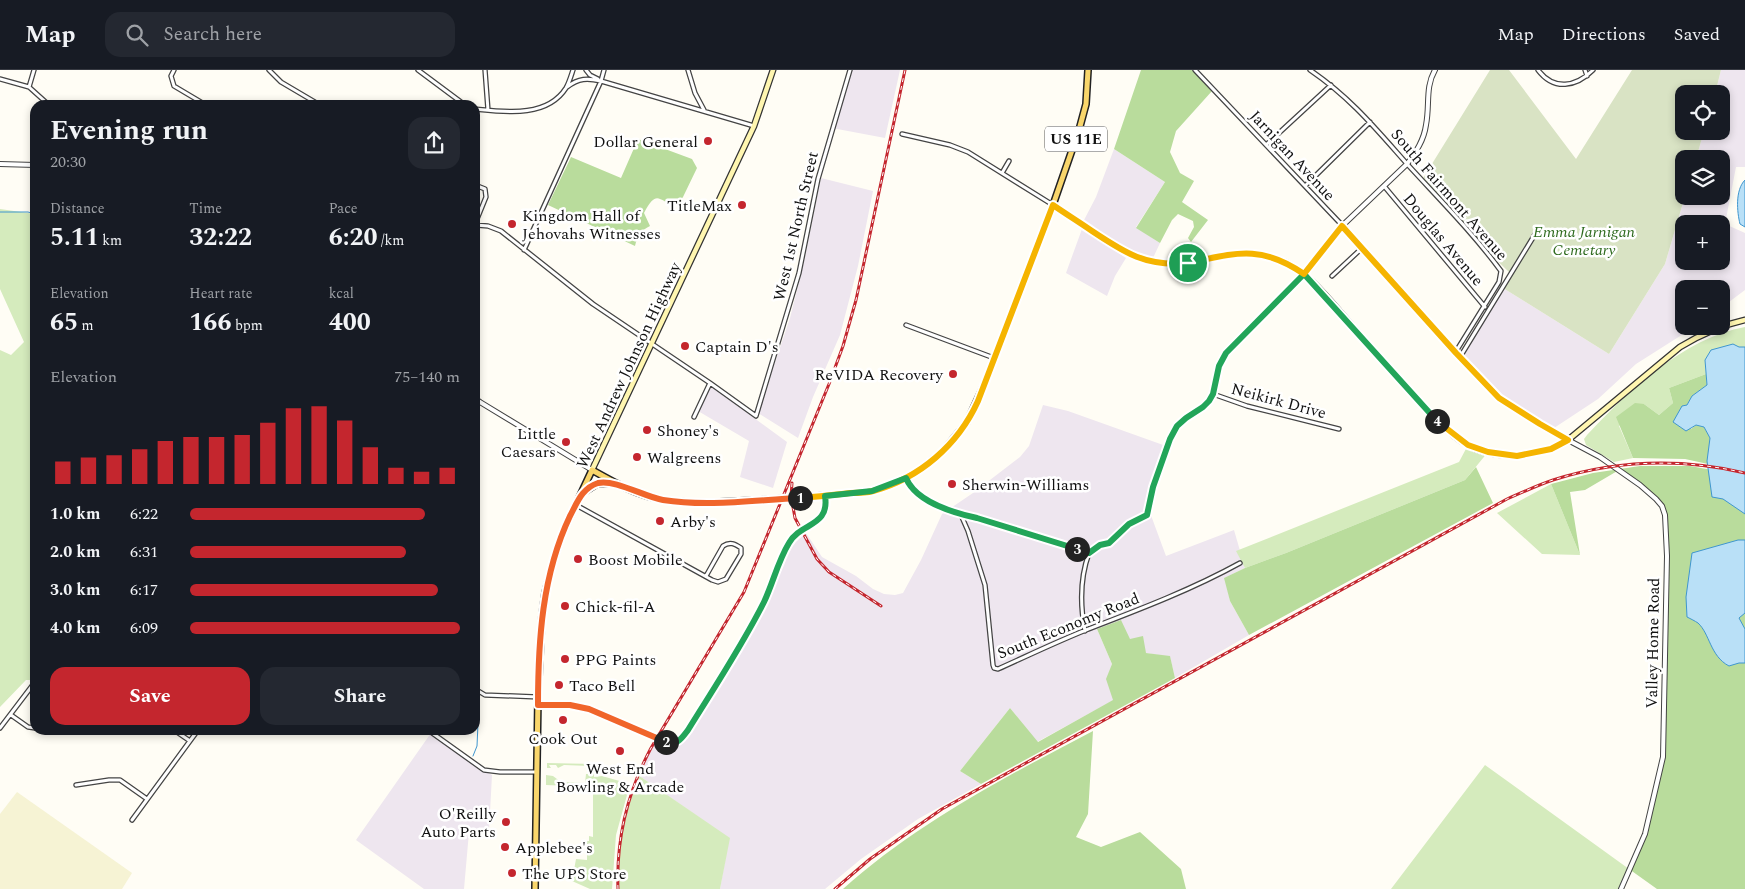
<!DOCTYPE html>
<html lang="en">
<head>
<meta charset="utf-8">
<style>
	:root { --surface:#171b24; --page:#242831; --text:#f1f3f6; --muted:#9ea1a6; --line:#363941; --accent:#c4262e }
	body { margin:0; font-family:Spectral,serif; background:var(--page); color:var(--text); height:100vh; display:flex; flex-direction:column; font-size:19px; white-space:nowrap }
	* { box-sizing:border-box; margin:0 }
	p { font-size:16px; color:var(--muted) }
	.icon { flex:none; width:28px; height:28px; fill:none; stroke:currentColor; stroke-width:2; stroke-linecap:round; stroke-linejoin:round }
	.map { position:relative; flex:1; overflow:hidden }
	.drawer { position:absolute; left:30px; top:30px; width:450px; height:635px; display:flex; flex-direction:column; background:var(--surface); border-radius:15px; box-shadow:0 2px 8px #0003 }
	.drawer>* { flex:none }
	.buttons { position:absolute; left:1675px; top:15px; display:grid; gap:10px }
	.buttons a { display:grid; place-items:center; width:55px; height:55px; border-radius:10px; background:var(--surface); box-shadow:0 2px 8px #0003; font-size:25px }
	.pin { position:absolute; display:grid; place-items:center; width:42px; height:42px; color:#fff; margin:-21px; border:2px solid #fff; border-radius:50%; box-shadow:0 1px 5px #0007 }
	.km { position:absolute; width:25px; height:25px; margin:-12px; border-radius:50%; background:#222; color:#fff; font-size:14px; line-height:25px; text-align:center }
	.round { display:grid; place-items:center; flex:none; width:52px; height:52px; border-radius:15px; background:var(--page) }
	.overview { display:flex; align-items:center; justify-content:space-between; height:85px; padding:0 20px }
	h1 { font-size:28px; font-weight:700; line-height:38px }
	.stats { display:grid; grid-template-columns:repeat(3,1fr); gap:8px; height:85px; padding:5px 20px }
	.stats div { display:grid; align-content:center }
	.stats b { font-size:25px; font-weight:700 }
	.stats small { font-size:14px; font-weight:400 }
	.stats p { font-size:14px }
	.chart { height:140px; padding:10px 20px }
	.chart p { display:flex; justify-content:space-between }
	.chart svg { width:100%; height:90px; margin-top:5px; stroke:var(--accent); stroke-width:6 }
	.action { display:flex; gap:10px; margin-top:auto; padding:10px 20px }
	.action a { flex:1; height:58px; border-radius:15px; background:var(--accent); color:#fff; font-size:20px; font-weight:700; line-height:58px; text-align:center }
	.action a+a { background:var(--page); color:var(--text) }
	ul { padding:0 20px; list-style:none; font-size:16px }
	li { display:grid; grid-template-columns:80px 60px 1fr; align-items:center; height:38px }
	li i { height:12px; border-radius:6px; background:var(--accent) }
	header { display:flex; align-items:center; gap:30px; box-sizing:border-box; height:70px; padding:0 25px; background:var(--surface); border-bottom:1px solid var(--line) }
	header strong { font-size:24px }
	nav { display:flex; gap:28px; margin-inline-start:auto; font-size:18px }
	.search { width:350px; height:45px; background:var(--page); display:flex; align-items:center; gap:12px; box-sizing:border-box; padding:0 18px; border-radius:15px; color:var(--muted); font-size:19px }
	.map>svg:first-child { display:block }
	.industrial { fill:#eee6ef; fill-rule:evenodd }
	.farmland { fill:#f6f3d4 }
	.green { fill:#d5ebbd }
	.forest { fill:#b9dc9c }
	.cemetery { fill:#d9e3c4 }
	.water { fill:#b9e0f7; stroke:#3f96cf }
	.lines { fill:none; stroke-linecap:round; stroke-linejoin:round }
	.stream { stroke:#3f96cf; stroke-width:1 }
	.minor-casing { stroke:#444; stroke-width:5.5 }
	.tertiary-casing { stroke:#444; stroke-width:6 }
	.secondary-casing { stroke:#333; stroke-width:7 }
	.primary-casing { stroke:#222; stroke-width:8 }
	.minor { stroke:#fff; stroke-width:3 }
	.tertiary { stroke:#fff; stroke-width:4 }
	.secondary { stroke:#fff6b0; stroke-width:4.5 }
	.primary { stroke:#f9d66b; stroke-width:5 }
	.rail-casing { stroke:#c4262e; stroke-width:3 }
	.rail { stroke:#fff; stroke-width:1; stroke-dasharray:4; stroke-linecap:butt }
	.primary-bridge-casing { stroke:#222; stroke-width:8; stroke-linecap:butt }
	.primary-bridge { stroke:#f9d66b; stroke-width:5 }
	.split-1-casing { stroke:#fff; stroke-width:10 }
	.split-2-casing { stroke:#fff; stroke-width:10 }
	.split-3-casing { stroke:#fff; stroke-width:10 }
	.split-4-casing { stroke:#fff; stroke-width:10 }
	.split-5-casing { stroke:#fff; stroke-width:10 }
	.split-1 { stroke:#f5b400; stroke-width:6 }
	.split-2 { stroke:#f0652b; stroke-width:6 }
	.split-3 { stroke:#22a559; stroke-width:6 }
	.split-4 { stroke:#22a559; stroke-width:6 }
	.split-5 { stroke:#f5b400; stroke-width:6 }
	.poi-dot { fill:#c4262e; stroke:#fff; stroke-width:2 }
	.labels { text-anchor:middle; stroke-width:5; stroke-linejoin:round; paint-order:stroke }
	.shield { fill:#fff; stroke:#585858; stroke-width:1 }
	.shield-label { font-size:15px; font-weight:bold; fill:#111 }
	.poi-label { font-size:16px; fill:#111; stroke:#fff; text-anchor:start }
	.street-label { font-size:16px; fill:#111; stroke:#fff }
	.park-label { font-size:16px; font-style:italic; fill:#2f6b1f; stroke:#fff }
</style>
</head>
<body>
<header>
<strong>Map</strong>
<div class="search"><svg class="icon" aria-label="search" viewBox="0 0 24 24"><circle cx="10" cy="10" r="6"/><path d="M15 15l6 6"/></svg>Search here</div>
<nav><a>Map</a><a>Directions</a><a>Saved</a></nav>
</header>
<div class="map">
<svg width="1745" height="819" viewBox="0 0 1745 819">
	<rect width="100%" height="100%" fill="#fffdf5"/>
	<path class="industrial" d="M850 0H900L885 68 832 58Z
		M1721 0H1745V97H1736L1725 154 1745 163V220L1721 238V219H1684V256H1692L1688 261 1636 294 1598 329 1554 358 1510 333 1497 324 1460 287 1503 218 1609 284 1665 194 1685 126H1721V89H1696L1704 61H1721V24H1715ZM1684 154H1721V191H1684Z
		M1114 79 1165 112 1136 157 1160 173 1153 188 1128 180 1083 152 1096 127Z
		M821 108 873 121 858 196 840 265 813 327 798 368 758 343 790 248 804 192Z
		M1082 159 1126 188 1115 206 1107 226 1066 203Z
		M709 315 787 372 773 418 740 407 749 371 698 341Z
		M1043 335 1068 341 1166 376 1165 384 1151 423 1152 430 1149 440 1166 486 1234 460 1245 498 1225 508 1230 531 1249 565 1175 608 1170 587 1146 583 1130 569 1097 559 1112 594 1107 609 1114 630 1037 672 1010 638 960 701 981 714 918 749 861 789 825 819H720L729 768 638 705 657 668 671 673 680 671 742 571 746 573 784 495 790 478 798 467 806 463 822 487 856 506 873 519 884 524 895 525 903 523 921 490 942 444 973 423 1020 387 1029 376Z
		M431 663 492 705 489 761 469 762 464 819H424L356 770Z"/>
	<path class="farmland" d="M17 722 132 803 122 819H0V744Z"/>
	<path class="green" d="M0 139 35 144V603L30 610H26L0 637V280L11 285 24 272 0 219Z
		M1745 257V277H1739L1705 290 1706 304 1669 318 1673 333 1659 345 1644 334 1619 356 1633 388 1614 392 1586 375 1584 369 1587 365C1628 321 1684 268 1745 257Z
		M1468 375 1488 382 1465 410 1286 483 1245 498 1236 481 1459 392Z
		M1551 414 1580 485 1542 484 1497 443Z
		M547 693 594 694V707L602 706 630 714 616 765 612 819H590L572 811 576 789 587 790V771H589V766L593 767V717L546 715V705L553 706 561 712 585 713 586 704H590V696L564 695 558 698 556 695H549L551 698H547Z
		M1485 695 1629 799 1619 819H1391Z
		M638 705 730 768 720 819H618C616 779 623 742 638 705Z"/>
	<path class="forest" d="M1141 0H1192L1212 21 1176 61 1170 82 1180 103 1194 111 1182 132 1208 150 1191 172 1188 168 1194 157 1193 151 1178 144 1172 150 1160 173 1136 158 1165 112 1114 79Z
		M638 69 692 89 697 98 683 127 677 135C658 133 658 117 644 143L650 156C641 160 637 167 635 176L548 135 571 87 621 108Z
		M1706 304 1707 315 1692 326 1687 335 1691 359 1696 355 1704 357 1710 368 1708 394 1685 389 1633 388 1616 347 1635 333 1644 334 1659 345 1673 333 1669 318Z
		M1640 396H1690L1745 406V819H1657L1629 799 1645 764 1664 676 1665 445 1656 429 1619 400 1585 420 1570 422 1580 485 1551 414 1593 403Z
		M1476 397 1493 433 1249 565 1230 531 1224 508 1245 498 1286 483 1465 410Z
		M1121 550 1130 569 1143 566 1146 583 1170 586 1175 608 981 714 960 701 1010 638 1038 672 1113 630 1106 609 1112 594 1097 559Z
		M1093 661 1088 744 1076 767 1101 777 1140 762 1181 799 1186 819H843C917 753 1005 707 1093 661Z"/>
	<path class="cemetery" d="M1490 0H1509L1576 89 1632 0H1721L1715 24H1684V61H1704L1696 89H1684L1685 126 1665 194 1609 284 1503 218 1511 204 1484 178 1422 110Z"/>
	<path class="water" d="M1745 110V157L1740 154C1737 142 1735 120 1745 110Z
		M1733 274 1739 277H1745V444L1723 429 1712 427 1707 391 1710 368 1704 357 1696 355 1686 361 1673 352 1682 336 1687 335 1692 326 1707 315 1705 290 1711 280Z
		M1738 470H1745V543L1739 548 1745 559V593H1739L1729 596C1710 586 1710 564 1698 553 1695 551 1691 549 1687 547L1686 527 1692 483Z"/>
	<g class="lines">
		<path class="stream" d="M0 142H28L35 144
			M473 686 477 676 479 631 475 626"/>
		<g class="minor-casing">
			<path id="minor" d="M174 0 171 6 174 16 206 35
				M269 0 281 12 320 35
				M418 0 465 35
				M485 0 488 40
				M586 0 590 5 598 9
				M688 0 695 23 704 40
				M1195 0 1340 153 1480 309C1505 334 1535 355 1567 370
				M1310 0C1351 28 1376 59 1408 95 1440 130 1473 163 1501 201L1499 212 1455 283
				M1538 0C1554 21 1576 17 1593 0
				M1585 0 1587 6
				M0 9 29 17 49 35
				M29 17 34 0
				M567 17C579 8 587 8 601 11L754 56
				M475 39C505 42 547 48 566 18 569 13 571 6 573 0
				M902 64 950 75 968 82 1053 135
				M1267 74 1331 15
				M1002 103 1009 91
				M475 115 485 119 486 127 475 154
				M1305 116 1370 52
				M1384 116 1485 237
				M475 155 488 156 501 161 593 234 710 313 756 346 799 203 818 109 850 0
				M524 180 601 11 604 0
				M1332 206 1361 179
				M906 255 994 288
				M1460 287 1537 161
				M1213 324 1247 336 1339 359
				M475 337 479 331
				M694 347 710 313
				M906 408C916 432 954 443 977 448L1089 483
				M576 435 712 510 718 512 726 509 741 484V478C735 474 730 471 723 476L706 506
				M961 445 968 461 985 515 993 595 994 598 998 599C1027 586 1056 572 1086 560 1138 540 1191 520 1240 493
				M1089 483 1100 475 1109 473 1129 454 1147 445 1150 437 1151 424 1170 369 1177 356 1186 348 1203 337 1209 331 1213 324 1219 295 1226 283 1304 204
				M1085 561C1080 535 1080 508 1089 483
				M475 619 485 625 538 627
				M538 635H569L589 639 671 673 680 671 688 660C714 618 742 576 764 532 773 513 778 491 789 473 802 452 830 458 825 426
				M11 645 28 657 35 658
				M0 658 35 612
				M174 660 190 671
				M428 660 484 700 500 702H537
				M76 715 109 710H120L147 729
				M132 750 198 660"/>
		</g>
		<g class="tertiary-casing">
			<path id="tertiary" d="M0 94 35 95
				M1304 204 1342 156 1407 94C1416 82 1424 70 1426 55 1430 35 1425 17 1435 0
				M475 329 592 400
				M1568 370 1600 387 1640 415 1656 429 1662 436 1665 445 1667 486 1663 687 1645 764 1621 819"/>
		</g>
		<g class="secondary-casing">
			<path id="secondary" d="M1053 135C1085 156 1126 191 1165 194 1181 195 1195 191 1210 188 1234 181 1261 182 1285 192 1308 202 1331 232 1348 251 1375 282 1403 314 1431 345 1442 355 1453 367 1467 375 1490 388 1525 388 1551 379 1556 377 1562 373 1568 370L1680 277C1700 265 1722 255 1745 250
				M592 400 754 56 773 0"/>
		</g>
		<g class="primary-casing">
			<path id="primary" d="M583 423 597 414 613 413
				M807 427 872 421 906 408 921 399 944 380 967 352 985 313 1053 135 1079 60 1086 34 1088 0
				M535 819 538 627 542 545 545 523 553 492 563 462 592 400C615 413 638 426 664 430 696 435 728 431 761 430"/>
		</g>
		<use href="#minor" class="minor"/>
		<use href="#tertiary" class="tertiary"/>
		<use href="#secondary" class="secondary"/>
		<use href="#primary" class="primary"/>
		<g class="rail-casing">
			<path id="rail" d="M792 413 791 426 795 448 817 489 829 502 881 536
				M618 819C616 769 627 723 651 678L744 522 829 314 843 276 856 230 905 0
				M835 819 870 789 942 739 1507 429C1523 422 1538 415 1553 410 1616 390 1681 388 1745 403"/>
		</g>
		<use href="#rail" class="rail"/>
		<g class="primary-bridge-casing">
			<path id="primary-bridge" d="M761 430 807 427"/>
		</g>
		<use href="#primary-bridge" class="primary-bridge"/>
	</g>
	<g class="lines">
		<g class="split-1-casing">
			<path id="split-1" d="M800 428C816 427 833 425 850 423 857 423 866 423 873 421 920 408 958 375 978 331L1053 135C1066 144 1079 152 1092 161 1125 183 1146 197 1188 193"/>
		</g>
		<g class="split-2-casing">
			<path id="split-2" d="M666 672 589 639 570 635H538C538 571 542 505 570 446 577 433 582 418 598 413 615 409 645 427 663 430 708 437 755 430 800 428"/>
		</g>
		<g class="split-3-casing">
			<path id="split-3" d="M666 672C677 676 682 668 688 660 714 618 742 576 764 532 773 513 778 491 789 473 801 452 830 457 825 426L872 421 906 408C916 432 954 443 977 448L1077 479"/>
		</g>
		<g class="split-4-casing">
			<path id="split-4" d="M1077 479 1089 483 1100 475 1109 473 1129 454 1147 445 1153 417 1170 369 1177 356 1186 348 1203 337 1209 331 1213 324 1219 296 1226 283 1304 204 1437 351"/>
		</g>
		<g class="split-5-casing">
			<path id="split-5" d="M1188 193C1236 183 1260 174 1304 204L1342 156 1456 283 1499 328 1540 354 1568 370 1551 379 1517 386 1488 382 1468 375 1437 351"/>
		</g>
		<use href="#split-1" class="split-1"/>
		<use href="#split-2" class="split-2"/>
		<use href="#split-3" class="split-3"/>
		<use href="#split-4" class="split-4"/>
		<use href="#split-5" class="split-5"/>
	</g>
	<g class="poi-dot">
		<circle cx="708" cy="71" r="5"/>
		<circle cx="742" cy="135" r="5"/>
		<circle cx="512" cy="154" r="5"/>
		<circle cx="685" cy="276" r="5"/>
		<circle cx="953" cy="304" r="5"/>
		<circle cx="647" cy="360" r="5"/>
		<circle cx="566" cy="372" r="5"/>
		<circle cx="637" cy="387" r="5"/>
		<circle cx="952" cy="414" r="5"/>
		<circle cx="660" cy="451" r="5"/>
		<circle cx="578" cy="489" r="5"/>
		<circle cx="565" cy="536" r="5"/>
		<circle cx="565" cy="589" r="5"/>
		<circle cx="559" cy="615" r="5"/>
		<circle cx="563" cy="650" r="5"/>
		<circle cx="620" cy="681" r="5"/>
		<circle cx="506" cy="752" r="5"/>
		<circle cx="505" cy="777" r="5"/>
		<circle cx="512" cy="803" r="5"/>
	</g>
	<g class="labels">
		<rect class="shield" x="1045" y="56.5" width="62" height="25" rx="4"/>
		<g class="shield-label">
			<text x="1076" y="74">US 11E</text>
		</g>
		<g class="poi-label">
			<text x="698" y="77" text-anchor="end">Dollar General</text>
			<text x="732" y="141" text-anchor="end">TitleMax</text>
			<text x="522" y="151">Kingdom Hall of<tspan x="522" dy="18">Jehovahs Witnesses</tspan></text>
			<text x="695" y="282">Captain D's</text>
			<text x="943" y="310" text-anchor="end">ReVIDA Recovery</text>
			<text x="657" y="366">Shoney's</text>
			<text x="556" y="369" text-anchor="end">Little<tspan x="556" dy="18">Caesars</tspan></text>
			<text x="647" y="393">Walgreens</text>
			<text x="962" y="420">Sherwin-Williams</text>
			<text x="670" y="457">Arby's</text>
			<text x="588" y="495">Boost Mobile</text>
			<text x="575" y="542">Chick-fil-A</text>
			<text x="575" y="595">PPG Paints</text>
			<text x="569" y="621">Taco Bell</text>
			<text x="563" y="674" text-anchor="middle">Cook Out</text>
			<text x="620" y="704" text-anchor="middle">West End<tspan x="620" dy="18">Bowling &amp; Arcade</tspan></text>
			<text x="496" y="749" text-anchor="end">O'Reilly<tspan x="496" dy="18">Auto Parts</tspan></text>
			<text x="515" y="783">Applebee's</text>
			<text x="522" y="809">The UPS Store</text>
		</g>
		<g class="street-label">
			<text transform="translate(1293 85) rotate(47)" y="6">Jarnigan Avenue</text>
			<text transform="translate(1450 124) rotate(49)" y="6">South Fairmont Avenue</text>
			<text transform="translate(795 156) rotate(-77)" y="6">West 1st North Street</text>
			<text transform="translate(1444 169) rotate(50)" y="6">Douglas Avenue</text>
			<text transform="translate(628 295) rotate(-65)" y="6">West Andrew Johnson Highway</text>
			<text transform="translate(1279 330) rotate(15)" y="6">Neikirk Drive</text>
			<text transform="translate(1068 555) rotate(-22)" y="6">South Economy Road</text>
			<text transform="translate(1652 573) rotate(-89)" y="6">Valley Home Road</text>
		</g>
		<g class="park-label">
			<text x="1584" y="167">Emma Jarnigan<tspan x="1584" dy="18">Cemetary</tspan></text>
		</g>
	</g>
</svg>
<div class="buttons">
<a><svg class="icon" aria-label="locate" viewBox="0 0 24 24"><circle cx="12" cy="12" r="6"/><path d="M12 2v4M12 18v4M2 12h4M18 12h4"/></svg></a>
<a><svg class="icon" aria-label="layers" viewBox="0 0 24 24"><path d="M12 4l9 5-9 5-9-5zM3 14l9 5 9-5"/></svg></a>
<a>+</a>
<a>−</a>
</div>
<div class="pin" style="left:1188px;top:193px;background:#1e9e55"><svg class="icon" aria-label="arrive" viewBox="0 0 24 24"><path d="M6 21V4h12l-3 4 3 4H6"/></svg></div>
<b class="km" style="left:800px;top:428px">1</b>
<b class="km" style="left:666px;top:672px">2</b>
<b class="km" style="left:1077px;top:479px">3</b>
<b class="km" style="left:1437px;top:351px">4</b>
<section class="drawer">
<div class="overview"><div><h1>Evening run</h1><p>20:30</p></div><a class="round"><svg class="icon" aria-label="share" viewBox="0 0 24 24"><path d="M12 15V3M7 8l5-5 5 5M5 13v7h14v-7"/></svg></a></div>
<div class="stats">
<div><p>Distance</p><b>5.11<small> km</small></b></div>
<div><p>Time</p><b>32:22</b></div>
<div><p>Pace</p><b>6:20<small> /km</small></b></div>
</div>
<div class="stats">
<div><p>Elevation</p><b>65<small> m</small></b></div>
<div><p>Heart rate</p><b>166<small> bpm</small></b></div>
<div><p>kcal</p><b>400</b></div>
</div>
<div class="chart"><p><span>Elevation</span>75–140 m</p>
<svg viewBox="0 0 160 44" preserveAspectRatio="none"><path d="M5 44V33M15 44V31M25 44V30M35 44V27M45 44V23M55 44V21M65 44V21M75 44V20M85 44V14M95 44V7M105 44V6M115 44V13M125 44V26M135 44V36M145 44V38M155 44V36"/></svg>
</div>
<ul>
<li><b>1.0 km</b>6:22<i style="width:87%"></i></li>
<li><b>2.0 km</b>6:31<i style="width:80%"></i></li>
<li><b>3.0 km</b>6:17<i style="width:92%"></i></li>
<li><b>4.0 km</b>6:09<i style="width:100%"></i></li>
</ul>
<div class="action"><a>Save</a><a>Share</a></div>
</section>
</div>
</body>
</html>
